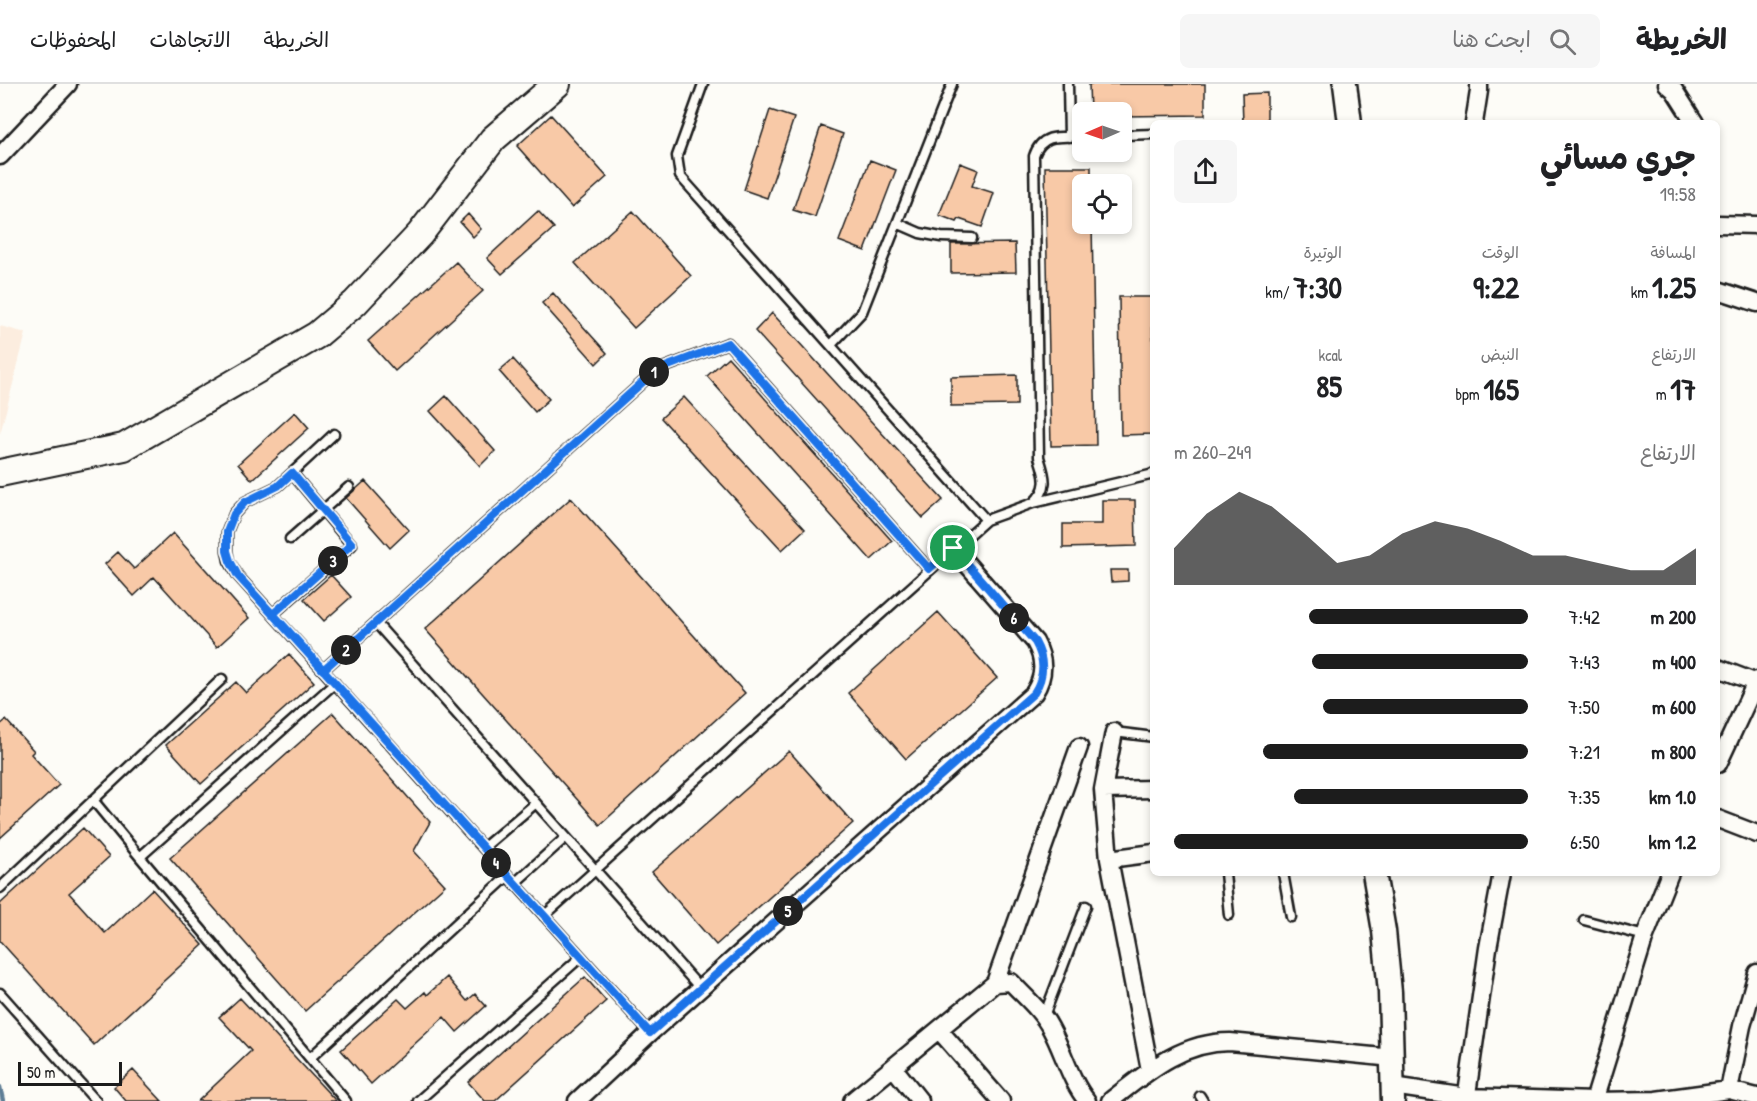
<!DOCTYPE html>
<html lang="ar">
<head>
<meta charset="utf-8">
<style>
	:root { --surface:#fff; --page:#f6f6f6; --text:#202124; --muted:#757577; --line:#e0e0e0; --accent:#1c1c1c }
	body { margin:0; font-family:"Patrick Hand","Playpen Sans Arabic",sans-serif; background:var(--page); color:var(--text); direction:rtl; height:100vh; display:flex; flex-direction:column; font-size:22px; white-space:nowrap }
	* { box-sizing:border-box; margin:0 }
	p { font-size:20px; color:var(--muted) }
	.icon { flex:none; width:33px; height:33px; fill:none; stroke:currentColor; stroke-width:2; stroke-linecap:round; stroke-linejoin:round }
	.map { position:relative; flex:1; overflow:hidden; direction:ltr }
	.details { position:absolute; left:1150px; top:36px; width:570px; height:756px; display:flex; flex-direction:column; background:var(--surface); border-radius:9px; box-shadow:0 3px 9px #0003; direction:rtl }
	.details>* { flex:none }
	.needle { width:39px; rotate:268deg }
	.fabs { position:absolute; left:1072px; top:18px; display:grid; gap:12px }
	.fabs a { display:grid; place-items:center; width:60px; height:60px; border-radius:9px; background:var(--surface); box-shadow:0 3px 9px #0003; font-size:30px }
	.scale { position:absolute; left:18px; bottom:15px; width:104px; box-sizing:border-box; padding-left:6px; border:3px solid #1c1c1c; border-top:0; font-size:16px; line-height:21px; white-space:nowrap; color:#1c1c1c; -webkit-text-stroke:4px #fdfcf7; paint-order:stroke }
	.pin { position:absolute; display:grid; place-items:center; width:51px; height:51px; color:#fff; margin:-26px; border:3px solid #fff; border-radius:50%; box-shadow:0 2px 6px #0007 }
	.km { position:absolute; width:30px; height:30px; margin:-15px; border-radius:50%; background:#222; color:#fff; font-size:16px; line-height:30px; text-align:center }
	.round { display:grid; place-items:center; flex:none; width:63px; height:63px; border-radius:9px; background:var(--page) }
	.head { display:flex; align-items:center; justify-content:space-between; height:102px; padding:0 24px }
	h1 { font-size:33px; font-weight:700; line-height:45px }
	.stats { display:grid; grid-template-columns:repeat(3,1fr); gap:9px; height:102px; padding:6px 24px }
	.stats div { display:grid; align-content:center }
	.stats b { font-size:30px; font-weight:700 }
	.stats small { font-size:16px; font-weight:400 }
	.stats p { font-size:16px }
	.chart { height:168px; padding:12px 24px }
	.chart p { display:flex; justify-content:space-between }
	.chart svg { width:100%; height:108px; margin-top:6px; fill:var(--accent); opacity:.7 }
	ul { padding:0 24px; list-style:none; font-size:20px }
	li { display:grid; grid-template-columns:96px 72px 1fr; align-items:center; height:45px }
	li i { height:15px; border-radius:8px; background:var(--accent) }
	header { display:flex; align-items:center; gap:36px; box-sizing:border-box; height:84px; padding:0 30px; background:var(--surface); border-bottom:2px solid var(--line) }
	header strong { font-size:28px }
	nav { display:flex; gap:33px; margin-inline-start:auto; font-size:21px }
	.search { width:420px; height:54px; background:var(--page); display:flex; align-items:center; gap:15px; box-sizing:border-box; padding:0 21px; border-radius:9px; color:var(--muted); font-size:22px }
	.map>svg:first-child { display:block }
	.built { fill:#fceddf }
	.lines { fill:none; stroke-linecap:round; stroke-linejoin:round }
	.stream { stroke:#5f7e96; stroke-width:4.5 }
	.building { fill:#f8c9a7; stroke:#1c1c1c; stroke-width:1.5 }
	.lane-casing { stroke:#1c1c1c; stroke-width:13 }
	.street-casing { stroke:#1c1c1c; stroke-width:21 }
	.secondary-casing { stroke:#1c1c1c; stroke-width:27 }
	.primary-casing { stroke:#1c1c1c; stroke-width:30 }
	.lane { stroke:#fdfcf7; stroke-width:8 }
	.street { stroke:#fdfcf7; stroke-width:16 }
	.secondary { stroke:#fdfcf7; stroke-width:22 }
	.primary { stroke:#fdfcf7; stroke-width:26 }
	.route-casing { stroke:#fff; stroke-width:12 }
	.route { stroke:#1a73e8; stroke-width:8 }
</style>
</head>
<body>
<header>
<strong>الخريطة</strong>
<div class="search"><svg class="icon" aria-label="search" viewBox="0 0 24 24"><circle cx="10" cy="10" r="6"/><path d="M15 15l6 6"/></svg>ابحث هنا</div>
<nav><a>الخريطة</a><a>الاتجاهات</a><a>المحفوظات</a></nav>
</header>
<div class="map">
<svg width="1757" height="1017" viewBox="0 0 1757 1017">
	<rect width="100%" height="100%" fill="#fdfcf7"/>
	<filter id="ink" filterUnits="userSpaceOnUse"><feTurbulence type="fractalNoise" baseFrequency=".0167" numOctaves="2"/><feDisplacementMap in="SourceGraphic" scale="12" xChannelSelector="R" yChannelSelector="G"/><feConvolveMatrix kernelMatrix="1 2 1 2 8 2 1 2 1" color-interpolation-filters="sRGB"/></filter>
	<g filter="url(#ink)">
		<path class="built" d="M0 242 26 249 0 350Z"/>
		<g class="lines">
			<path class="stream" d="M0 1003 3 1017"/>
		</g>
		<path class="building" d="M1089 0H1205V31L1122 32V28H1090Z
			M1267 9V39H1243L1242 10Z
			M770 26 794 34 767 114 744 106Z
			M551 31 607 93 572 124 517 62Z
			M821 42 843 50 815 133 793 126Z
			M870 76 896 86 865 167 839 157Z
			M960 79 978 86 972 102 994 109 982 143 959 135 957 138 939 131Z
			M1045 83H1091V100H1083V140H1092L1096 361 1051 362Z
			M538 127 554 144 502 190 487 174Z
			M633 127 691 192 634 244 575 179Z
			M468 130 481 145 473 153 460 138Z
			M1015 159 1016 188 951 189V160Z
			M456 178 483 207 395 287 368 257Z
			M553 209 607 269 596 280 542 219Z
			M1119 213H1152L1154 350 1121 351Z
			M772 229 943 416 923 434 755 247Z
			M728 273 892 457 871 476 707 292Z
			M513 275 549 315 535 328 499 287Z
			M1017 291V321L951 322V293Z
			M446 312 495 367 480 382 430 327Z
			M684 313 805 445 782 466 661 334Z
			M295 328 309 344 252 396 238 380Z
			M365 397 409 446 390 464 346 414Z
			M571 414 745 609 600 741 425 545Z
			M1102 416H1135L1136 462 1063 464V440H1102Z
			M173 449 249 534 217 563 154 493 134 512 105 480 118 468 134 485Z
			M1110 486H1128V497L1111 498Z
			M331 491 351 513 324 537 304 515Z
			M938 528 997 594 906 675 848 609Z
			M289 570 314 598 201 700 166 661 236 598 246 609Z
			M333 629 430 738 414 767 445 801 305 927 170 774Z
			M6 636 34 667 31 670 59 701 0 754V641Z
			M789 667 853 739 716 861 652 788Z
			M83 744 109 773 69 809 105 849 152 805 203 861 94 961 0 857V820Z
			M447 893 467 917 475 910 486 922 457 948 444 933 371 1000 341 966 398 915 407 924 425 908 427 911Z
			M585 893 606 917 495 1017H485L468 998Z
			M240 914 336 1017H198L251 967 219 933Z
			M133 986 162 1017H126L114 1003Z"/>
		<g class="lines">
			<g class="lane-casing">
				<path id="lane" d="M1068 0 1069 53
					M1122 51 1154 50
					M897 139 920 149 941 153 972 154
					M831 261 862 228 952 0
					M334 350 278 402 245 418 234 430 227 448V467L229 477 238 492 650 949
					M1033 419C1050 404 1045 392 1039 373L1034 72C1042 48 1062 53 1083 53
					M986 436 1033 419 1150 391 1154 389
					M290 455 349 403
					M273 530 352 461 292 389
					M376 539 700 904
					M323 586 655 287 728 259 929 485
					M1114 648 1154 653
					M93 716 140 773 346 1017
					M483 764 536 719
					M140 773 335 599
					M1225 789 1229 831
					M1283 789 1291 833
					M515 799 566 753
					M0 804 222 595
					M544 832 986 436 680 92 677 72 703 0
					M1584 836 1645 852
					M0 909 96 1017
					M1044 932 1086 822
					M310 974 508 792
					M1200 1012 1203 1017
					M418 1017 581 873"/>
			</g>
			<g class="street-casing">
				<path id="street" d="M1667 0 1674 6 1695 39
					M1474 39 1479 7V0
					M0 72 68 0
					M1718 140 1757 141
					M1718 206 1757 219
					M1718 584 1757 599
					M1114 648 1103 706 1109 775 1150 986
					M1718 680 1757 596
					M1103 706 1154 705
					M1718 735 1757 750
					M1109 775 1154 769
					M995 899 1011 898C1025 913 1042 927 1051 945 1064 969 1070 996 1087 1017
					M939 946 1001 1017
					M893 983 920 1017
					M1393 1002 1466 1013 1594 1017 1656 1016 1729 1006 1757 1013
					M1729 1006 1742 942 1757 889
					M577 1017 650 949 1034 609C1045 592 1045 576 1035 558L953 464
					M852 1017 995 899 1079 663
					M1110 1017C1147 988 1181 958 1230 958L1393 974
					M1466 1017 1488 864 1502 789
					M1594 1017 1645 852 1670 789"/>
			</g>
			<g class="secondary-casing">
				<path id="secondary" d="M1345 0 1350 39
					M1374 789 1384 847 1390 908 1393 1017"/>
			</g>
			<g class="primary-casing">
				<path id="primary" d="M0 389 124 363 317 251 355 219 420 150 493 55 557 0"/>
			</g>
			<use href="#lane" class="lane"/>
			<use href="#street" class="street"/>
			<use href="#secondary" class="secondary"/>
			<use href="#primary" class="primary"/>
		</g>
	</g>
	<g class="lines" filter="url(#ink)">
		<g class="route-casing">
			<path id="route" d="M953 464 929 485 728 259 655 287 323 586 238 492 230 477 227 467V448L234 430 245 418 278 402 292 389 352 460 273 530 650 949 1034 609C1045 592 1045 576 1035 558L953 464"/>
		</g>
		<use href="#route" class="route"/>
	</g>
</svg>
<div class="fabs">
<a><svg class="needle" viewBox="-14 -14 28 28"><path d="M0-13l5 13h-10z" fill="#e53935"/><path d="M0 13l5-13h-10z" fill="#757577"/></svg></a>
<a><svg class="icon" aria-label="locate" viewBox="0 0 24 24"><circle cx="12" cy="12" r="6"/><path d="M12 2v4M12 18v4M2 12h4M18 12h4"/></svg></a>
</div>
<div class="scale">50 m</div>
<div class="pin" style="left:953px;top:464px;background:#1e9e55"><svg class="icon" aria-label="arrive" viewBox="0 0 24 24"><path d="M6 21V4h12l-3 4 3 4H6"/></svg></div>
<b class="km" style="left:654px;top:288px">1</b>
<b class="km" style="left:346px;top:566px">2</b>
<b class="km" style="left:333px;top:477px">3</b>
<b class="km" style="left:496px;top:779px">4</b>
<b class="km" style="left:788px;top:827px">5</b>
<b class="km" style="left:1014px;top:534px">6</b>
<section class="details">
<div class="head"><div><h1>جري مسائي</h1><p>19:58</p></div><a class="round"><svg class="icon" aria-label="share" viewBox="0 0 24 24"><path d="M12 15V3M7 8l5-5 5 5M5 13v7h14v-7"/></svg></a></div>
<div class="stats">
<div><p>المسافة</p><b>1.25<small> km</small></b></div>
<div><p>الوقت</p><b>9:22</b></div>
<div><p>الوتيرة</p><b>7:30<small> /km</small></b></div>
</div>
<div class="stats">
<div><p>الارتفاع</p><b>17<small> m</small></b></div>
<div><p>النبض</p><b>165<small> bpm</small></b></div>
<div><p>kcal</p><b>85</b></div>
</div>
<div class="chart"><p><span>الارتفاع</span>249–260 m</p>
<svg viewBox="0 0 160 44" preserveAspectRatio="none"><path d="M0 44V29L10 15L20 6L30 12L40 23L50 35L60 32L70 23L80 18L90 21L100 26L110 32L120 32L130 35L140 38L150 38L160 29V44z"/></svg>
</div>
<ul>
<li><b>200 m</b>7:42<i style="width:62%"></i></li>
<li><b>400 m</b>7:43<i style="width:61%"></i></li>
<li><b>600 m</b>7:50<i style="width:58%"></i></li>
<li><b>800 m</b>7:21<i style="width:75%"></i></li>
<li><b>1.0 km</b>7:35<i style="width:66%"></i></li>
<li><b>1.2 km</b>6:50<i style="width:100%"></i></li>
</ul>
</section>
</div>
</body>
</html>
